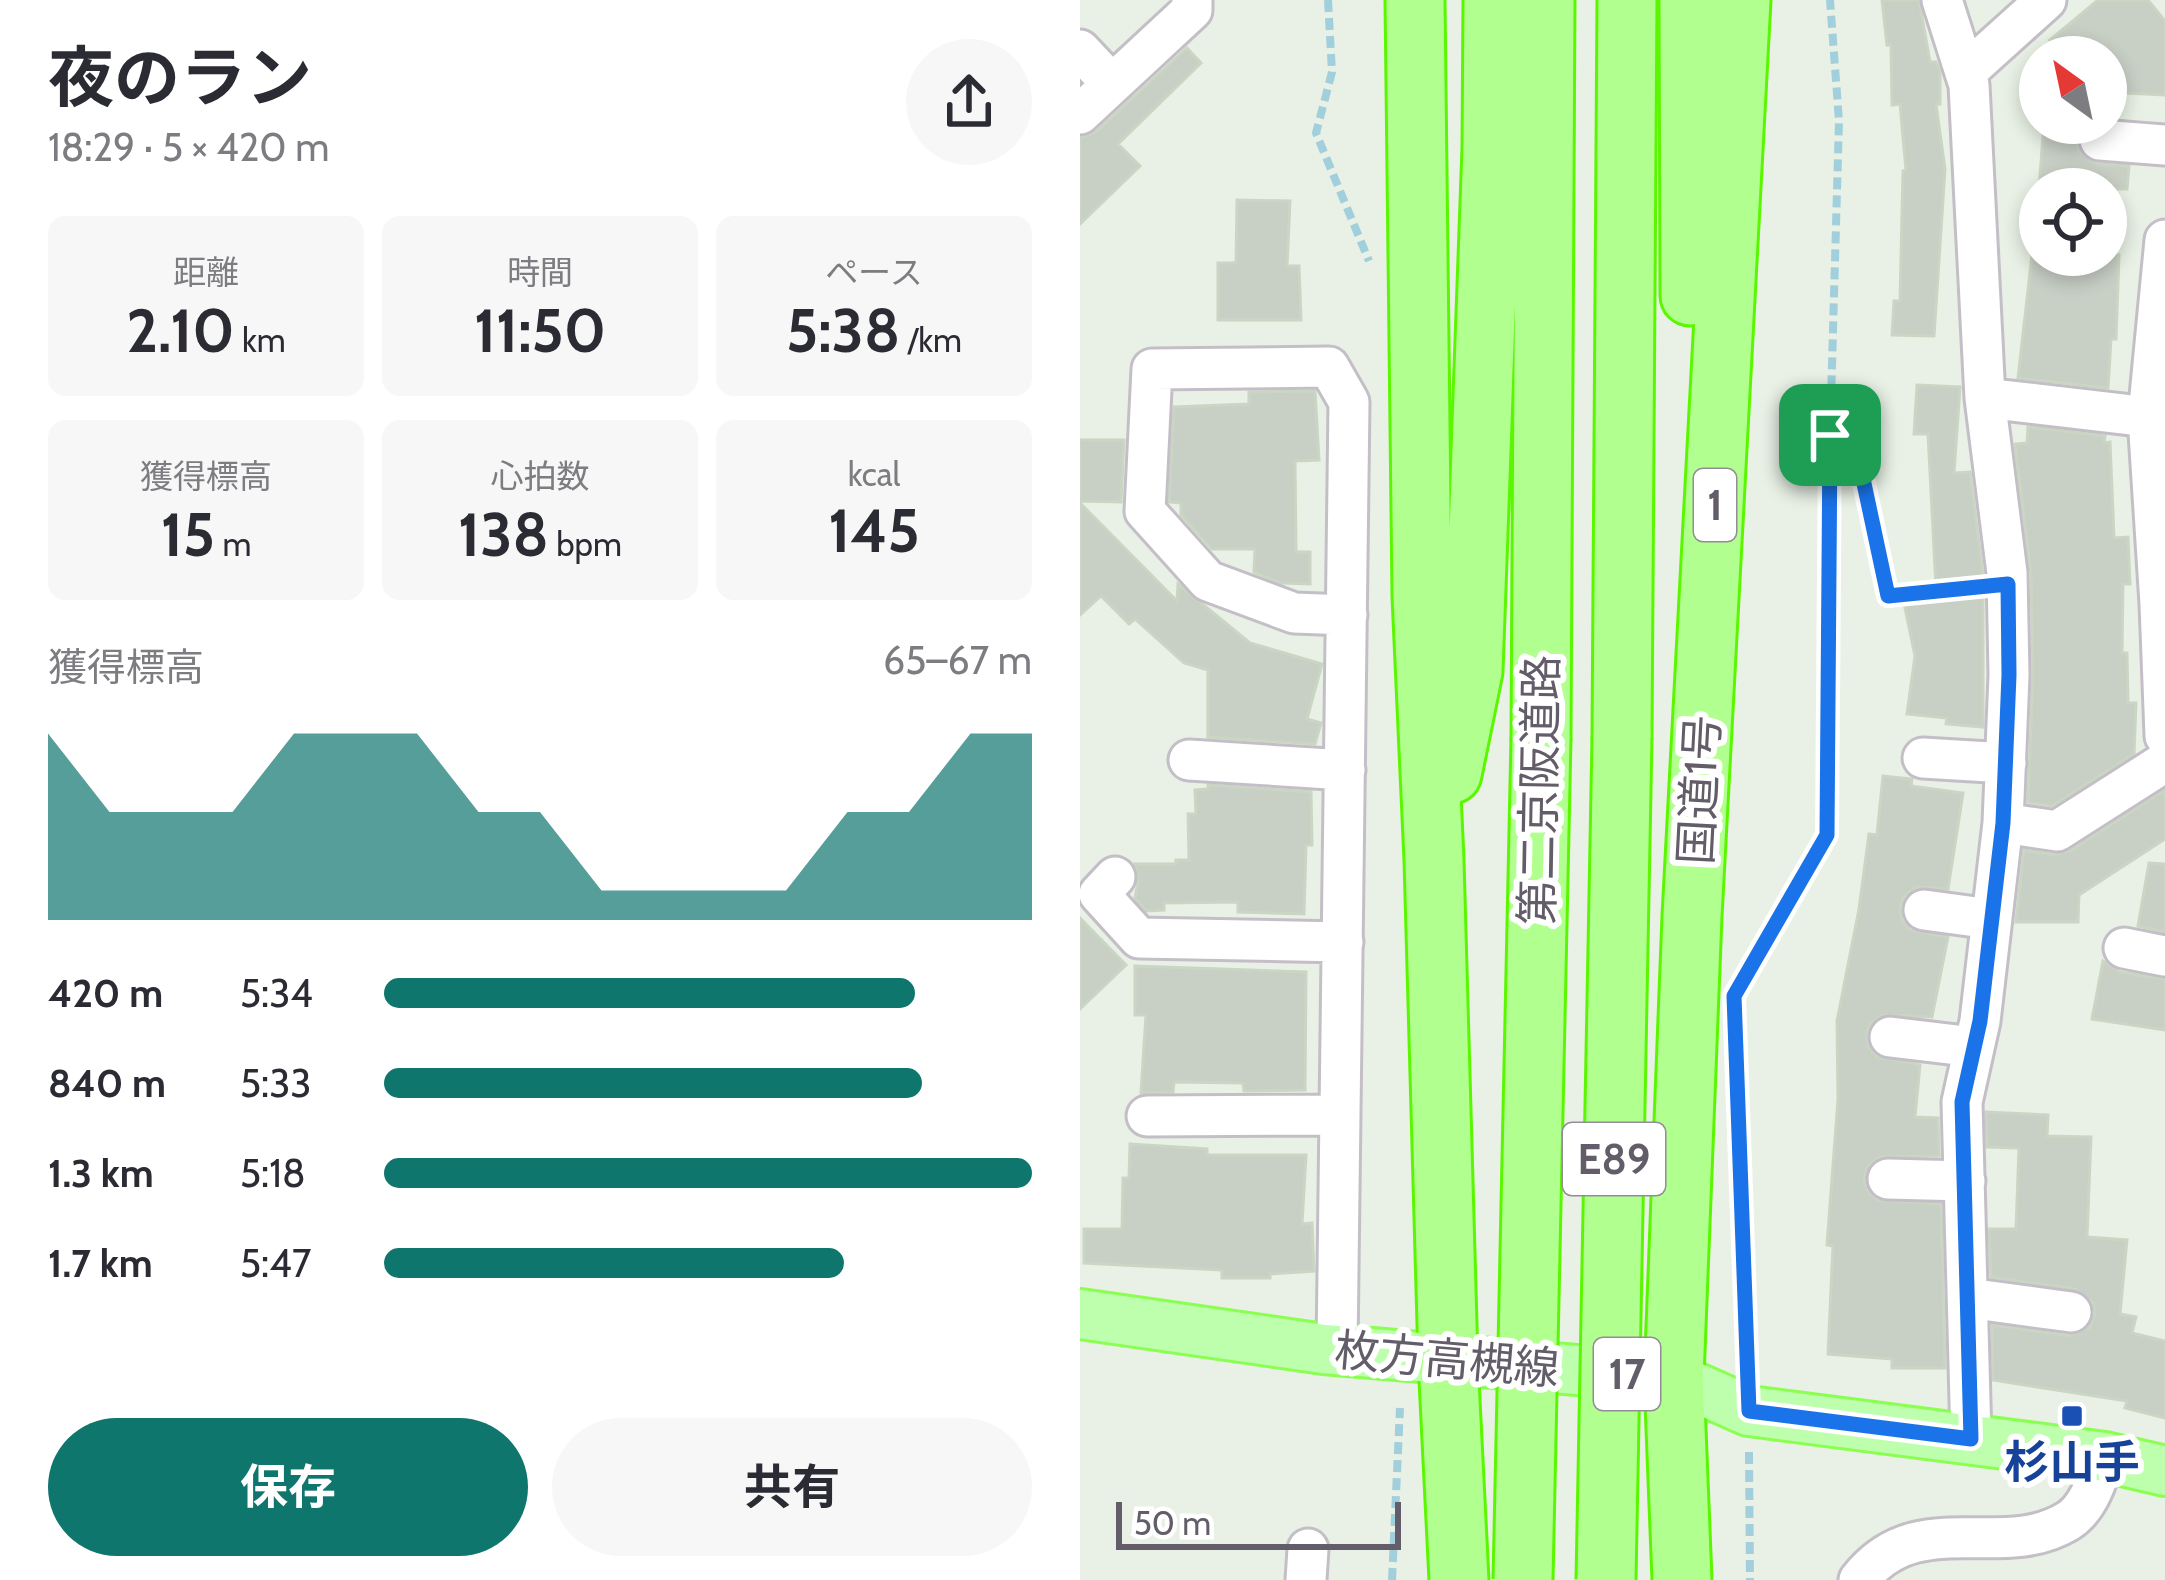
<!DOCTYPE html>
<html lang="ja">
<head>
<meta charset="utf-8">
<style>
	:root { --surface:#fff; --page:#f7f7f7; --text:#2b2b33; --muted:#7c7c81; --accent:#0f766e }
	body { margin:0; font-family:Cabin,"Noto Sans JP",sans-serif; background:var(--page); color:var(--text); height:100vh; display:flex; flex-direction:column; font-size:45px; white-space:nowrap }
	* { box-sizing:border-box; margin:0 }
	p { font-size:39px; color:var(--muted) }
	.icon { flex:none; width:66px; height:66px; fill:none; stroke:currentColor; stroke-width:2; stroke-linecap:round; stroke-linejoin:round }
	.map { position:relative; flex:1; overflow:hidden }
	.side { display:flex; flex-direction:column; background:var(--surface); width:1080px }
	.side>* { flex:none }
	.needle { width:78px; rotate:327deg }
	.tools { position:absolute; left:939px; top:36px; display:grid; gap:24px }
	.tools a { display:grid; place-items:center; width:108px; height:108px; border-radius:50%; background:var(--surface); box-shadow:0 6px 18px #0003; font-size:60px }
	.scale { position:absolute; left:36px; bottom:30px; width:285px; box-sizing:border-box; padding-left:12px; border:6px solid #625d68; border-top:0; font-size:33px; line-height:42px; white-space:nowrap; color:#625d68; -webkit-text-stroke:9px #fff; paint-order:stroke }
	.pin { position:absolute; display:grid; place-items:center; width:102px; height:102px; color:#fff; margin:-51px; border-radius:24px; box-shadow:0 6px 18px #0006 }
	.round { display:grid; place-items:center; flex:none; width:126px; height:126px; border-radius:63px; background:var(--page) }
	.overview { display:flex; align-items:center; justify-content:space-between; height:204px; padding:0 48px }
	h1 { font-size:66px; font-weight:700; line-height:90px }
	.stats { display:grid; grid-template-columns:repeat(3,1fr); gap:18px; height:204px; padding:12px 48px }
	.stats div { display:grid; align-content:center; border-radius:18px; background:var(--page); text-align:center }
	.stats b { font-size:60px; font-weight:700 }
	.stats small { font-size:33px; font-weight:400 }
	.stats p { font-size:33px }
	.chart { height:336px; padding:24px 48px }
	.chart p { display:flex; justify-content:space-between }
	.chart svg { width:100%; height:216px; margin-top:12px; fill:var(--accent); opacity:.7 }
	.button { display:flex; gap:24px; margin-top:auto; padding:24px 48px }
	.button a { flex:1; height:138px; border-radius:72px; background:var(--accent); color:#fff; font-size:48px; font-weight:700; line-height:138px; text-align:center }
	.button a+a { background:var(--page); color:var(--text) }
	ul { padding:0 48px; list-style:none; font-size:39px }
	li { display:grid; grid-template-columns:192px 144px 1fr; align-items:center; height:90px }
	li i { height:30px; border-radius:15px; background:var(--accent) }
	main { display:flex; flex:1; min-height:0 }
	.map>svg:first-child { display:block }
	.building { fill:#c8cfc5; stroke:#cad6c3; stroke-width:3 }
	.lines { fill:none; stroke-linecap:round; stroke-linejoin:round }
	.minor-casing { stroke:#c4bfc7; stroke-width:45 }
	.major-casing { stroke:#8bfe52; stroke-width:54 }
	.highway-casing { stroke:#5af700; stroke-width:63 }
	.path { stroke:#a1cfdb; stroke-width:8; stroke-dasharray:12 6; stroke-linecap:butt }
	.minor { stroke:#fff; stroke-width:39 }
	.major { stroke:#beffad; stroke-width:48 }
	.highway { stroke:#b1ff8f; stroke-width:57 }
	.highway-bridge-casing { stroke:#5af700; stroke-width:63; stroke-linecap:butt }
	.highway-bridge { stroke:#b1ff8f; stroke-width:57 }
	.route-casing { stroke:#fff; stroke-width:24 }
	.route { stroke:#1a73e8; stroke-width:15 }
	.transit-dot { fill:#1a4fb4; stroke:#fff; stroke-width:4.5 }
	.labels { text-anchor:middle; stroke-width:12; stroke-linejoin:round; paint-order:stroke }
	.shield { fill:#fff; stroke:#918e95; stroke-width:3 }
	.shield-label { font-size:42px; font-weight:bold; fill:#625d68 }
	.street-label { font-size:45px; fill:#625d68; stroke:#fff }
	.transit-label { font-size:45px; font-weight:bold; fill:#164399; stroke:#fff }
</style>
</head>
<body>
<main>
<section class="side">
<div class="overview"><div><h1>夜のラン</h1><p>18:29 · 5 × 420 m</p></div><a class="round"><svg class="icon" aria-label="share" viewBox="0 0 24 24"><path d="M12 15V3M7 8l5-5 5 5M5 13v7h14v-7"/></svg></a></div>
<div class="stats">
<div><p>距離</p><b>2.10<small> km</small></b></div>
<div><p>時間</p><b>11:50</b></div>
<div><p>ペース</p><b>5:38<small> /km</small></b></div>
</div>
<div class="stats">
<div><p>獲得標高</p><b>15<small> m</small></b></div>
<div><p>心拍数</p><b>138<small> bpm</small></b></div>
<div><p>kcal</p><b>145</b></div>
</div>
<div class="chart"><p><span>獲得標高</span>65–67 m</p>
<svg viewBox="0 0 160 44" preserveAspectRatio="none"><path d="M0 44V6L10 22L20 22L30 22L40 6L50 6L60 6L70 22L80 22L90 38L100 38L110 38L120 38L130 22L140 22L150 6L160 6V44z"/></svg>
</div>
<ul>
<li><b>420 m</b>5:34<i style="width:82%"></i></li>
<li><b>840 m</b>5:33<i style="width:83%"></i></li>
<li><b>1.3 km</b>5:18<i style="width:100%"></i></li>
<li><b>1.7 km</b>5:47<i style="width:71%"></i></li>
</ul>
<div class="button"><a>保存</a><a>共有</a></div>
</section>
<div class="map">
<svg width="1085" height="1580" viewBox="0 0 1085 1580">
	<rect width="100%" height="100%" fill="#e9f1e6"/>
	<path class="building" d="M802 0H839L850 62H856L860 72V104H856L865 169 854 336 812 335 814 301H820L823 171 826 170 820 104 812 105 811 45H807Z
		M1018 0H1068L1085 21V95L1026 92V57H1005L970 40Z
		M107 48 121 63 38 144 60 166 0 224V138L16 132Z
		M964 123H1004L996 137 999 151 1017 164 1049 166 1047 189H959Z
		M157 200 210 201 207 266H219L221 320H138V263H156Z
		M952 255H1039L1036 339H1031L1028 388 938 378Z
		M837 385 880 387 874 473 890 472 903 575V727L866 724 867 718 827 714 835 656 824 603 856 588 848 434H834Z
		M235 391 239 460 215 461 216 552H230V584L201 583 174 572 175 549H132L101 515V503L89 502 94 407 169 404V392Z
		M948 427 1025 436 1024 443 1030 442 1034 538 1048 537 1050 584H1043L1042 653H1047L1048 703H1056L1054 754 972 806 948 802 953 675 951 573 935 444 947 443Z
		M0 440H44L41 502 0 501Z
		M0 503 97 601 98 584 170 643 242 664 227 719 241 723 235 744 128 737V670L104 663 55 619 49 624 21 596 0 615Z
		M803 776 832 779 831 786 883 793 868 889 836 887 824 896 820 908 822 920 830 930 868 937 852 1017 802 1015 790 1024 786 1035 789 1047 797 1057 840 1065 835 1117 858 1118 859 1156 798 1157 787 1168 784 1180 788 1191 797 1200 861 1204 865 1368H812V1359L748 1354 753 1246 747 1245 758 1099 757 1021 779 909 789 834 797 835Z
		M128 785 231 792 232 845H226L224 914 158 912V902L84 903V910L66 911 55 898 58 881 55 864H96V860H109L108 814H116L115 790 128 789Z
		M1085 790V839L999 895 998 922H936L944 850 973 855 990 851Z
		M1069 863 1085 864V932L1058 926Z
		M0 918 46 965 0 1009Z
		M1023 961 1039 972 1085 979V1030L1012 1019Z
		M55 966 226 972 225 1090 164 1091 163 1083 94 1082 93 1092 61 1093 66 1015H55Z
		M906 1112 968 1115 967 1136 1011 1137 1007 1237 1047 1240 1040 1314 1056 1317 1052 1333 1085 1341V1418L1045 1408 1047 1401 913 1380 912 1325 989 1336 1009 1328 1015 1314 1013 1302 995 1289 911 1277 909 1229H936L939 1148 907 1147Z
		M50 1144 127 1149V1155H226L222 1224 232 1223 234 1271 190 1274V1278H142V1270L4 1263V1229H42L43 1178H49Z"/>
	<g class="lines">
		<g class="minor-casing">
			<path id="minor" d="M862 0 889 85 905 398 927 573 929 675 923 823 900 1021 882 1102 891 1439
				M0 50 32 84
				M885 73 966 0
				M0 114 112 10V0
				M1020 140 1085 145
				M905 398 1085 419
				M1080 604 1068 417 1085 240
				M1085 604H1080L1085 736
				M843 758 926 763
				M109 760 265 770
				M923 823 977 831 1085 762
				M35 877 19 894 59 938 263 942
				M844 910 911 919
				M1044 948 1085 956
				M810 1037 894 1047
				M67 1116 260 1115
				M808 1179 885 1181
				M888 1298 991 1312
				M257 1350 269 402 249 367 72 369 65 511 128 581 214 613 267 615
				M226 1580 228 1549
				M779 1580C837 1505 921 1562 988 1521 1009 1508 1017 1479 1025 1457"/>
		</g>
		<g class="major-casing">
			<path id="major" d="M0 1314 244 1349 594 1378 669 1411 1025 1457 1085 1471"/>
		</g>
		<g class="highway-casing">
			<path id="highway" d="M335 0 342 596 354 860 368 1360 379 1580
				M609 0 610 296
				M542 737 547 0
				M461 738 465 0
				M372 774 393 671 412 148 413 0
				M602 1580 594 1378 612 916 661 0"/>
		</g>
		<path class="path" d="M248 0 252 72 236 133 289 261
			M750 435 779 460 808 595 890 588
			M656 993 747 835 750 435 759 121 750 0
			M657 1068 667 1365
			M669 1452 670 1580
			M312 1580 320 1408"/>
		<use href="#minor" class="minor"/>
		<use href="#major" class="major"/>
		<use href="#highway" class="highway"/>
		<g class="highway-bridge-casing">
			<path id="highway-bridge" d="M443 1580 461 738
				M526 1580 542 737"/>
		</g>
		<use href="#highway-bridge" class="highway-bridge"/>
	</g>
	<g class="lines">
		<g class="route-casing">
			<path id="route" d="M750 435 779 460 808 596 928 584 929 675 923 823 900 1021 882 1102 891 1439 669 1411 654 996 747 835Z"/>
		</g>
		<use href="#route" class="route"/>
	</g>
	<rect class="transit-dot" x="980" y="1404" width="24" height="24" rx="6"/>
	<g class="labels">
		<g class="shield">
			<rect x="614" y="469" width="42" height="72" rx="9"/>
			<rect x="483" y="1123" width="102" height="72" rx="9"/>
			<rect x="514" y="1338" width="66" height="72" rx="9"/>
		</g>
		<g class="shield-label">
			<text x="635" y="520">1</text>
			<text x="534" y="1174">E89</text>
			<text x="547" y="1389">17</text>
		</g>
		<g class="street-label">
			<text transform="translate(459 790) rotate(-89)" y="16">第二京阪道路</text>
			<text transform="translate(619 790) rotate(-87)" y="16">国道1号</text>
			<text transform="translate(367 1359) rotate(5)" y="16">枚方高槻線</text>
		</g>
		<g class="transit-label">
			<text x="992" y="1478">杉山手</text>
		</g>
	</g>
</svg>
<div class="tools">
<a><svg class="needle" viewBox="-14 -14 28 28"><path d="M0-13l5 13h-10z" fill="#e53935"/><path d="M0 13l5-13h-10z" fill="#7c7c81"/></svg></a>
<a><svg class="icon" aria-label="locate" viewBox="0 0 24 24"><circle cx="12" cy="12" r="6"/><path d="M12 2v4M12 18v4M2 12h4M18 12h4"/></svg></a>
</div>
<div class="scale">50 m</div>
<div class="pin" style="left:750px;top:435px;background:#1e9e55"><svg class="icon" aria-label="arrive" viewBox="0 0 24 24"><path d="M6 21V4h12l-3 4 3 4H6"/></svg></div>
</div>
</main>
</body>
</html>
